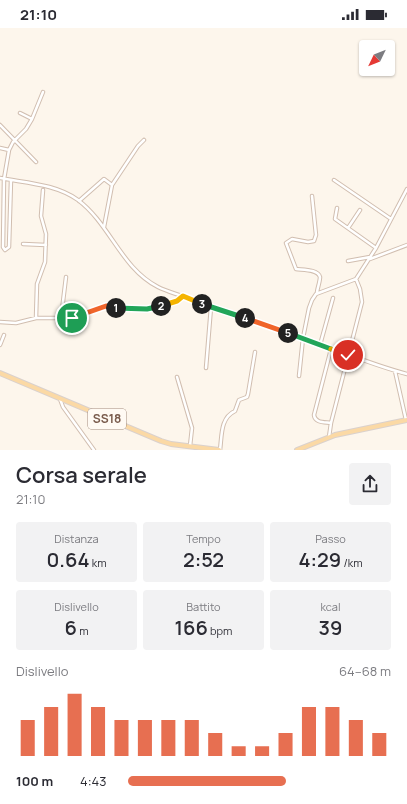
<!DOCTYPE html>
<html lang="it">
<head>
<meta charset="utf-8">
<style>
	:root { --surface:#fff; --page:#f2f2f3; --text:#2b2b33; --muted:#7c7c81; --accent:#e76f51 }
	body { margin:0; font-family:Manrope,sans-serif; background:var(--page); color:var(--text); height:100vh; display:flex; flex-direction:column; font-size:15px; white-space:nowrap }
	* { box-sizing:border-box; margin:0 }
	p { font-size:13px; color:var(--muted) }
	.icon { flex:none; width:22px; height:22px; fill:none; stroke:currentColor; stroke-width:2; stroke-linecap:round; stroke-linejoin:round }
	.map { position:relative; height:422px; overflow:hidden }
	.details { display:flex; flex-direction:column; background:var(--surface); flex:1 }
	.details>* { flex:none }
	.needle { width:26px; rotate:227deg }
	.fabs { position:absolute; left:359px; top:12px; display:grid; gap:8px }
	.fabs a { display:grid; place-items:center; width:36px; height:36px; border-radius:4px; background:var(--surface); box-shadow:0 1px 3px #0004; font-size:20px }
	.pin { position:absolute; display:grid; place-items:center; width:34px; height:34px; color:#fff; margin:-17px; border:2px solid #fff; border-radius:50%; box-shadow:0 1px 4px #0007 }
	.km { position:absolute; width:20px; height:20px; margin:-10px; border-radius:50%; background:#222; color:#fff; font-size:11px; line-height:20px; text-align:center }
	.round { display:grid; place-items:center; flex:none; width:42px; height:42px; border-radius:4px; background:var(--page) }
	.headline { display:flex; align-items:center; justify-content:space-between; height:68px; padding:0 16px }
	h1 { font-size:22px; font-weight:600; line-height:30px }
	.metrics { display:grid; grid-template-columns:repeat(3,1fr); gap:6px; height:68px; padding:4px 16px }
	.metrics div { display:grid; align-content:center; border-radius:4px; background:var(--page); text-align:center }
	.metrics b { font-size:20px; font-weight:600 }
	.metrics small { font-size:11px; font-weight:400 }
	.metrics p { font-size:11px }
	.chart { height:112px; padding:8px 16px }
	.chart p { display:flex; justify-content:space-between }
	.chart svg { width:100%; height:72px; margin-top:4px; stroke:var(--accent); stroke-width:6 }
	ul { padding:0 16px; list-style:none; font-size:13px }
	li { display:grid; grid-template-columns:64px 48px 1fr; align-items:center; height:30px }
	li i { height:10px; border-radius:5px; background:var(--accent) }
	.status { display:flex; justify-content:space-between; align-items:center; height:28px; padding:0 20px; background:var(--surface); direction:ltr }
	.status svg { height:11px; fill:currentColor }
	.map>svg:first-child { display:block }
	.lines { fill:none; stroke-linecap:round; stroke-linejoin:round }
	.street-casing { stroke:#d1beb0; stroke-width:4.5 }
	.primary-casing { stroke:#dad1cd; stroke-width:6 }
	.street { stroke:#fff; stroke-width:2.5 }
	.primary { stroke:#fbd9a5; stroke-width:4 }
	.split-1-casing { stroke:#fff; stroke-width:8 }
	.split-2-casing { stroke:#fff; stroke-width:8 }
	.split-3-casing { stroke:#fff; stroke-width:8 }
	.split-4-casing { stroke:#fff; stroke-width:8 }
	.split-5-casing { stroke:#fff; stroke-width:8 }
	.split-6-casing { stroke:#fff; stroke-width:8 }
	.split-7-casing { stroke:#fff; stroke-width:8 }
	.split-1 { stroke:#f0652b; stroke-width:5 }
	.split-2 { stroke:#22a559; stroke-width:5 }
	.split-3 { stroke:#f5b400; stroke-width:5 }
	.split-4 { stroke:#22a559; stroke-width:5 }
	.split-5 { stroke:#f0652b; stroke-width:5 }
	.split-6 { stroke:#22a559; stroke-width:5 }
	.split-7 { stroke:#f5b400; stroke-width:5 }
	.labels { text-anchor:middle; stroke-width:3.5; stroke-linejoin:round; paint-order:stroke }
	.shield { fill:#fffaf3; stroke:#a28b7f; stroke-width:1 }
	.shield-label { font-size:12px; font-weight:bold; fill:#7a5c4d }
</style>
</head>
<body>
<div class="status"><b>21:10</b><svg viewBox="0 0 49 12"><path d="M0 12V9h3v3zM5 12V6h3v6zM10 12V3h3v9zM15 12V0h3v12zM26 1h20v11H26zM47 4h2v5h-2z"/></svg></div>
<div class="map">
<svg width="407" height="422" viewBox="0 0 407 422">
	<rect width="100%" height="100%" fill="#fdf6ec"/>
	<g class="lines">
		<g class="street-casing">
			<path id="street" d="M20 85 32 91
				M0 97 36 134
				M0 120 9 122
				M0 150C26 155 56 156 78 172 110 196 121 240 158 259 168 264 181 267 192 272 225 284 259 295 292 306 331 319 368 336 407 346
				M11 152 9 219 5 222 3 219 4 151 9 122 13 114 26 101 32 91 43 64
				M334 152 391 191
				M312 168 316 207 314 213 308 214 292 211 286 215 296 241C302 242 318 241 320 249 320 254 317 261 317 265
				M79 173 104 151 112 157
				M337 180 335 191 376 220
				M104 199 112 157 138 118 144 112
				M348 200 360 182
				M23 216 46 217
				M370 231 407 217
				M348 233 370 229
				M36 290 37 256 45 234 46 206 41 188 43 162
				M61 290 66 249
				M0 294 16 295 36 290H72L106 278 147 281C159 279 173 277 183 269
				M0 317 4 307
				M320 317 333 270
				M206 340 211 279
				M395 343 406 392
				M299 348 303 310 309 280 312 272 316 266 356 251 376 220 407 161
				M177 349 192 400 190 418
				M60 371 63 379 94 422
				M331 395C324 394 315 395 314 387L331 321
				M329 409 331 395 362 274 360 261 356 251
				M220 422C222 408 220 390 235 383L239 372 247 369 248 366 255 324"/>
		</g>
		<g class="primary-casing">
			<path id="primary" d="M0 345 161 413 171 416 219 422
				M297 422 335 407 407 392"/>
		</g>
		<use href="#street" class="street"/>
		<use href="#primary" class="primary"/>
	</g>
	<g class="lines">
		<g class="split-1-casing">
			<path id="split-1" d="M72 290 106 278 116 280"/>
		</g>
		<g class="split-2-casing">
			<path id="split-2" d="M116 280 147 281 161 278"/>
		</g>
		<g class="split-3-casing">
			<path id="split-3" d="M161 278 177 273 183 268 202 276"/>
		</g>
		<g class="split-4-casing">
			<path id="split-4" d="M202 276 245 290"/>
		</g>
		<g class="split-5-casing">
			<path id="split-5" d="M245 290 288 305"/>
		</g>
		<g class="split-6-casing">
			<path id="split-6" d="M288 305 331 321"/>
		</g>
		<g class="split-7-casing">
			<path id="split-7" d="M331 321 348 327"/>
		</g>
		<use href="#split-1" class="split-1"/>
		<use href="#split-2" class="split-2"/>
		<use href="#split-3" class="split-3"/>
		<use href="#split-4" class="split-4"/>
		<use href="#split-5" class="split-5"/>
		<use href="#split-6" class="split-6"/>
		<use href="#split-7" class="split-7"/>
	</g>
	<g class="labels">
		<rect class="shield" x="88" y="381" width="38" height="20" rx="3"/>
		<g class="shield-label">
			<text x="107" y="395">SS18</text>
		</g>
	</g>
</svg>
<div class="fabs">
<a><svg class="needle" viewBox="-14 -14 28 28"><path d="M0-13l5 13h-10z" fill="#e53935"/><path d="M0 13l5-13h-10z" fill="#7c7c81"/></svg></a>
</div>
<div class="pin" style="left:72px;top:290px;background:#1e9e55"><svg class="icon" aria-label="arrive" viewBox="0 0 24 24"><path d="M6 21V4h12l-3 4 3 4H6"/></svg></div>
<div class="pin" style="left:348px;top:327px;background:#d93025"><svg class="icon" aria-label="check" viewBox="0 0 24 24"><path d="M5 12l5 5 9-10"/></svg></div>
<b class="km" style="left:116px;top:280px">1</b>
<b class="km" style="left:161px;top:278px">2</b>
<b class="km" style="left:202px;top:276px">3</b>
<b class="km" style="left:245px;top:290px">4</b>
<b class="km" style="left:288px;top:305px">5</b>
</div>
<section class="details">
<div class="headline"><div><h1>Corsa serale</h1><p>21:10</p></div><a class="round"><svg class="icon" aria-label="share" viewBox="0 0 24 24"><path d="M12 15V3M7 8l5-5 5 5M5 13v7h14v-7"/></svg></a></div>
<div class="metrics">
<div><p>Distanza</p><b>0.64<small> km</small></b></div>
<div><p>Tempo</p><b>2:52</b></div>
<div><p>Passo</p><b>4:29<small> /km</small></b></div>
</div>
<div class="metrics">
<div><p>Dislivello</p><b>6<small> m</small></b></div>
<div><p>Battito</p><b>166<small> bpm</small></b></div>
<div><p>kcal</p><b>39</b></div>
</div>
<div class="chart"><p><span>Dislivello</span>64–68 m</p>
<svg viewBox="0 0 160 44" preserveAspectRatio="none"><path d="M5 44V22M15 44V14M25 44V6M35 44V14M45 44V22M55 44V22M65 44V22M75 44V22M85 44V30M95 44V38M105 44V38M115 44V30M125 44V14M135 44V14M145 44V22M155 44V30"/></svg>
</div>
<ul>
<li><b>100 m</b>4:43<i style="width:60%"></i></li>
</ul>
</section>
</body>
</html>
